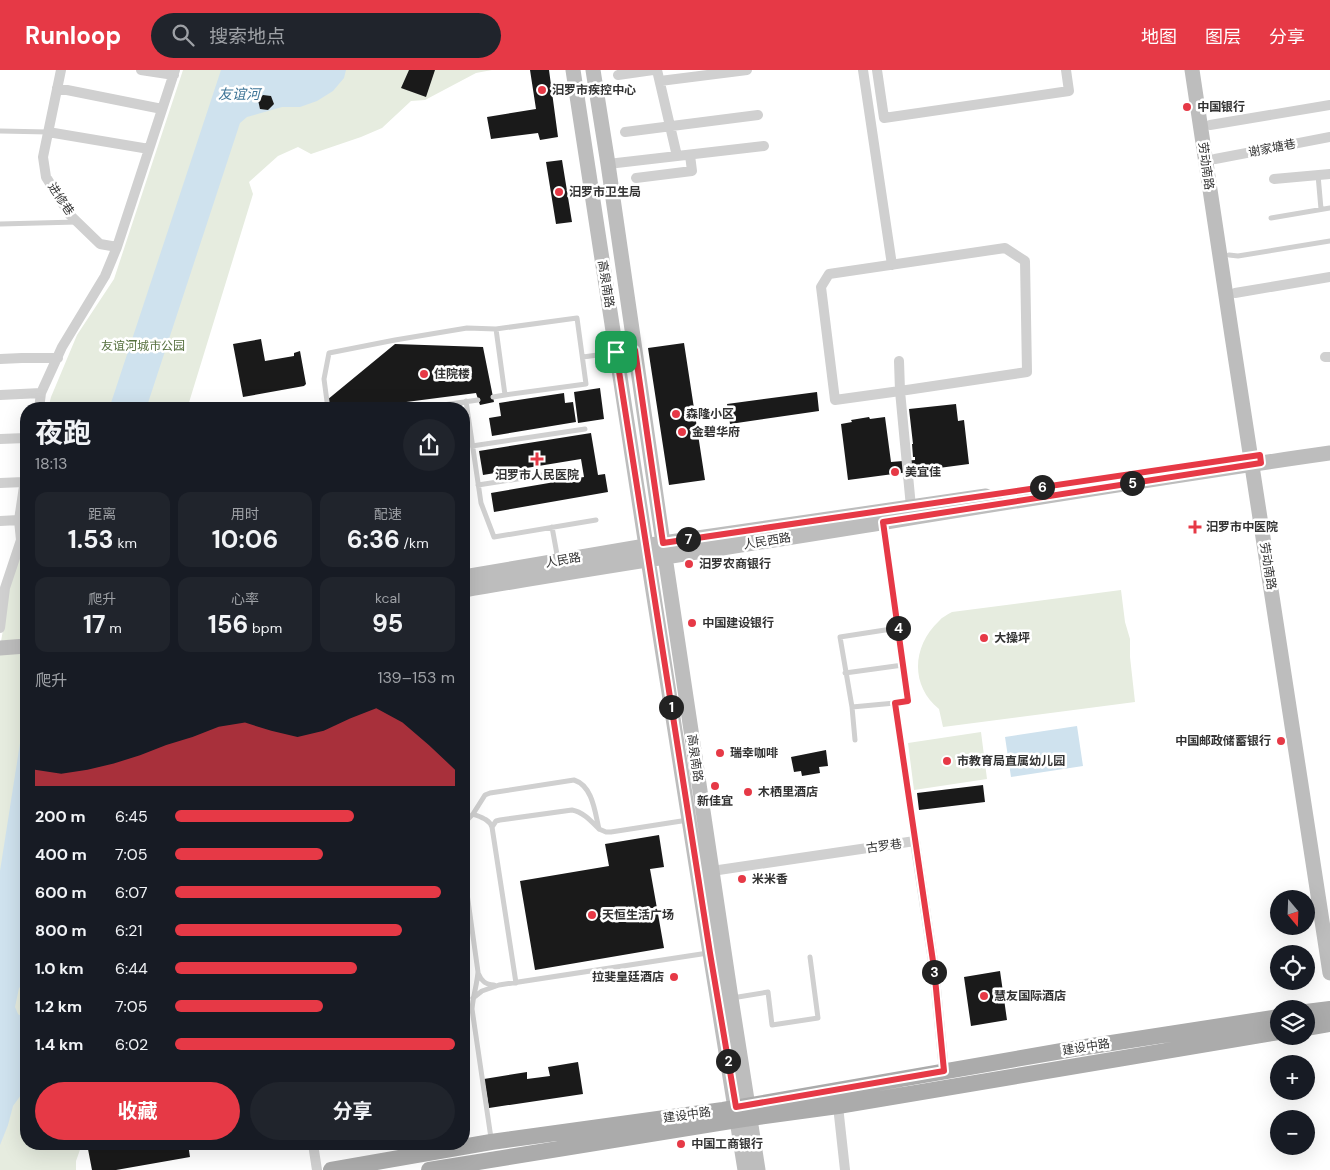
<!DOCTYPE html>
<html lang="zh">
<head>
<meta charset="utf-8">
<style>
	:root { --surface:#171b24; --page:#20242c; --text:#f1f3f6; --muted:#9ea1a6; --accent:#e63946 }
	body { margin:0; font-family:"DM Sans","Noto Sans SC",sans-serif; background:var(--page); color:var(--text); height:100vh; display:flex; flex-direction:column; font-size:19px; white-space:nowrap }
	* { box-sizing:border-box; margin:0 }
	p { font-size:16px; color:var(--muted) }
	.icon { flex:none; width:28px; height:28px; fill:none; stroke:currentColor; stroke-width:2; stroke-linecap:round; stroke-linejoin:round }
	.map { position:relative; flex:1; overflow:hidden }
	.drawer { position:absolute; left:20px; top:332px; width:450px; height:748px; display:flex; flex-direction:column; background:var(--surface); border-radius:20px; box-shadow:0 5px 20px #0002 }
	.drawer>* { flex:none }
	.needle { width:32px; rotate:161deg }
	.fabs { position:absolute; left:1270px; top:820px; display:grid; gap:10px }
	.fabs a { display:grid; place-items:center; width:45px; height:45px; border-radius:50%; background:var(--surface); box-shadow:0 5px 20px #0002; font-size:25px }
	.pin { position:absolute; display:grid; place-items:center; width:42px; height:42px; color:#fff; margin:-21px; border-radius:10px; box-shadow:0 2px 8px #0006 }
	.km { position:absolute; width:25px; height:25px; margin:-12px; border-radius:50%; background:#222; color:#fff; font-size:14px; line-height:25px; text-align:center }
	.round { display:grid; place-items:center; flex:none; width:52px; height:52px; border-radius:26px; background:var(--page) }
	.summary { display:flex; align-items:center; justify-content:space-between; height:85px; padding:0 15px }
	h1 { font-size:28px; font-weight:700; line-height:38px }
	.metrics { display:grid; grid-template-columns:repeat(3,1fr); gap:8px; height:85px; padding:5px 15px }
	.metrics div { display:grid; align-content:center; border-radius:12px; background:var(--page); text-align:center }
	.metrics b { font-size:25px; font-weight:700 }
	.metrics small { font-size:14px; font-weight:400 }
	.metrics p { font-size:14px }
	.chart { height:140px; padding:10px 15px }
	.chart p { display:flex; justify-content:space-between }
	.chart svg { width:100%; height:90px; margin-top:5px; fill:var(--accent); opacity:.7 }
	.primary-button { display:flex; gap:10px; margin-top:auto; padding:10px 15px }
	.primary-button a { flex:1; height:58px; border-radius:30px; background:var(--accent); color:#fff; font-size:20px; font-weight:700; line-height:58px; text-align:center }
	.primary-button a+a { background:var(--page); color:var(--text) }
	ul { padding:0 15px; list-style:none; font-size:16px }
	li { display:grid; grid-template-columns:80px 60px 1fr; align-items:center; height:38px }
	li i { height:12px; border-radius:6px; background:var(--accent) }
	header { display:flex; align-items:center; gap:30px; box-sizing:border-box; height:70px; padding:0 25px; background:var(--accent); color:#fff }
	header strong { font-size:24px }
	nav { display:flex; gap:28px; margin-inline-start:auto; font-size:18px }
	.search { width:350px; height:45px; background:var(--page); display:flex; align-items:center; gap:12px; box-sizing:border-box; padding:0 18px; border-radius:28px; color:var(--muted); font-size:19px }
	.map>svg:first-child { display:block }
	.green { fill:#e6ecdf }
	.water { fill:#cfe2ee }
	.building { fill:#1a1a1a }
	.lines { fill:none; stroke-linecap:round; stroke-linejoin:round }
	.lane { stroke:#d0d0d0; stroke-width:5 }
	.street { stroke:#d0d0d0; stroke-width:10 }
	.secondary { stroke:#bdbdbd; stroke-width:15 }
	.primary { stroke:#ababab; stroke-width:16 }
	.route-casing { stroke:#fff; stroke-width:10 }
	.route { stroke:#e63946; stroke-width:6 }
	.poi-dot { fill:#e63946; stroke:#fff; stroke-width:2 }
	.labels { text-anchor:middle; stroke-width:5; stroke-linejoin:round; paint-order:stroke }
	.poi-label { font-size:12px; font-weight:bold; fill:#333; stroke:#fff; text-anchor:start }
	.street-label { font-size:12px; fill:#333; stroke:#fff }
	.park-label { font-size:12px; fill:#56703f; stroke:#fff }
	.water-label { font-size:14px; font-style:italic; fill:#3f7597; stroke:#fff }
</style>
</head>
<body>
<header>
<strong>Runloop</strong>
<div class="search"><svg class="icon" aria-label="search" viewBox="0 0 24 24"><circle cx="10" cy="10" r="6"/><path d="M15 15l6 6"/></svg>搜索地点</div>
<nav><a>地图</a><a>图层</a><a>分享</a></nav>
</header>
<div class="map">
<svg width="1330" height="1100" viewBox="0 0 1330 1100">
	<rect width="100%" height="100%" fill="#fff"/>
	<path class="green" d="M183 0H492L476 3 425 30 411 31 382 58 361 67 311 84 298 77 278 86 249 112 253 124 187 339H48L51 327 77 265 114 209Z
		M26 455V1074H82L76 1091V1100H0V577L3 560 8 519 24 470Z
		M1121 520 1125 552 1130 569V587L1135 632 943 657 939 639C910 616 912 576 939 551 942 547 947 545 952 542Z
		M981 662 987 709 914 720 908 673Z"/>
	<path class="water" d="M221 0H346L344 8 333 21 317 31 300 37H282L247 47 240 53 146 339H109Z
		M26 635V912L19 918 15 937 18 944 26 950V1018L13 1036 8 1055 0 1075V801Z
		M1077 656 1083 696 1011 707 1005 667Z"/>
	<path class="building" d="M409 0H435L426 27 401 18Z
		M530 0H549L558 67 540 70 538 63 491 69 487 47 536 39Z
		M263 25 271 26 274 34 268 40 260 39 258 30Z
		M562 90 572 152 556 154 546 92Z
		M261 269 265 291 294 286V283L300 281 306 314 304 316 243 327 233 274Z
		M684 273 705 410 669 415 648 278Z
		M395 274 483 277 494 332 480 335 476 323 383 335 334 339 327 330Z
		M600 318 604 349 578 353 574 322Z
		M817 322 819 341 730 354 727 334Z
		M564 323 565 333 573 332 576 352 492 366 489 348 501 346 499 333Z
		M956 334 958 351 964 350 969 394 848 410 841 354 852 352 851 350 869 347 870 349 885 347 891 392 915 390V387H913L912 374H913L909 339Z
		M591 363 598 405 605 404 608 422 494 442 491 423 584 407 581 389 483 405 479 381Z
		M826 680 828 696 819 697 820 703 802 706 801 701 794 702 791 687Z
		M983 715 985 732 919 740 917 723Z
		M659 765 664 797 650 799 664 878 535 900 520 811 609 796 605 774Z
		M1000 901 1007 950 971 956 964 907Z
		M578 992 583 1024 489 1038 484 1009 527 1002V1009L550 1006 548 997Z
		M87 1074H188L190 1087 116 1100H92Z"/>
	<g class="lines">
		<path class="lane" d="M0 61 48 62
			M1318 105 1321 139
			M1271 148 1330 138
			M0 154 77 152
			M1229 185 1238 186 1330 171
			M577 248 586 314 505 325 496 259Z
			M583 287 634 280
			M493 327 505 325
			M466 331 481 433 494 467 596 450
			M328 339 324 309 329 283 395 270 467 258 496 259
			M415 339 478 330
			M472 376 585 359
			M478 415 575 400
			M883 454 908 631 895 633 915 771
			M552 457 558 490
			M845 603 903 595
			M852 637 895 633
			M855 670 852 637 840 567 898 558
			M473 744C480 747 489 749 492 757L516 913
			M464 753 473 744 485 725 490 723 574 710C593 716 595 743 599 759L606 762H611L688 750
			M492 757 496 751 500 750 572 740C583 742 591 751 599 759
			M464 802 478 902C477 915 473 926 472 939L491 1068
			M478 903C481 910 485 915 494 915
			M473 928 482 921 499 915 708 883
			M732 928 768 922 772 955 818 948 810 887"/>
		<path class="street" d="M61 0 43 87 46 107 70 145 100 174 117 177
			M141 0 174 5
			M657 0 677 86
			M863 0 892 195
			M877 0 884 48 1069 21 1066 0
			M618 5 653 0
			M660 11 747 0
			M57 18 162 39
			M1210 55 1330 35
			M48 62 149 79
			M625 62 758 45
			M1215 89 1330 67
			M608 94 764 76
			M636 108 692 101 690 85
			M1274 109 1330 104
			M1005 178 1025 191 1027 302 900 321 835 330 821 217 829 204Z
			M1235 223 1330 207
			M1325 287H1330
			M0 289 22 288H58
			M899 291 900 321 911 437
			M0 325 41 323
			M39 339 41 323 62 277 105 206 117 177 175 0
			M0 369 26 368
			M0 413 24 412
			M0 451 19 450
			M0 558 5 518 21 470 19 450 26 403
			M712 801 915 771 934 898 944 1001
			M838 1036 845 1100
			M313 1074 317 1100"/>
		<path class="secondary" d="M573 0 648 489 710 883 745 1100
			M593 0 608 94 663 473 731 928 758 1100
			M1192 0 1232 266 1330 903
			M464 507 663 473 986 426
			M464 520C604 496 745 475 886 452 1034 428 1182 404 1330 383
			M0 578 26 576"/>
		<path class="primary" d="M1306 942 1330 939
			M1306 958 1330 954
			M331 1100 491 1072 723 1040 1079 978 1279 947
			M429 1100 737 1050 838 1036 1279 962"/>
	</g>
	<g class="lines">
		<g class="route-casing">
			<path id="route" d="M635 280 663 473 1260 385 1261 393 883 452 908 631 895 633 934 898 944 1001 736 1037 710 883 616 282Z"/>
		</g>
		<use href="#route" class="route"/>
	</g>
	<g class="poi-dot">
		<circle cx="542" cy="20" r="5"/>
		<circle cx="1187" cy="37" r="5"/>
		<circle cx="559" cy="122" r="5"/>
		<circle cx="424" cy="304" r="5"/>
		<circle cx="676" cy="344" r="5"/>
		<circle cx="682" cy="362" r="5"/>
		<path d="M534.5 381.5h5v5h5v5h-5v5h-5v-5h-5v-5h5z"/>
		<circle cx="895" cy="402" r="5"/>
		<path d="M1192.5 449.5h5v5h5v5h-5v5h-5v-5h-5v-5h5z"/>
		<circle cx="689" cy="494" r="5"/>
		<circle cx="692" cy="553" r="5"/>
		<circle cx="984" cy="568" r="5"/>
		<circle cx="1281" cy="671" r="5"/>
		<circle cx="720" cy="683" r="5"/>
		<circle cx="947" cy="691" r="5"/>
		<circle cx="715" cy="716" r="5"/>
		<circle cx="748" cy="722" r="5"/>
		<circle cx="742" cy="809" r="5"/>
		<circle cx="592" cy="845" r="5"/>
		<circle cx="674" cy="907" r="5"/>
		<circle cx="984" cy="926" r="5"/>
		<circle cx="681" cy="1074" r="5"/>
	</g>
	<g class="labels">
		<g class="poi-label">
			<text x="552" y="24">汨罗市疾控中心</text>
			<text x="1197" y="41">中国银行</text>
			<text x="569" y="126">汨罗市卫生局</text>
			<text x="434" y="308">住院楼</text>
			<text x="686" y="348">森隆小区</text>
			<text x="692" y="366">金碧华府</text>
			<text x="905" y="406">美宜佳</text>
			<text x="537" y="409" text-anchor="middle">汨罗市人民医院</text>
			<text x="1206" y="461">汨罗市中医院</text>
			<text x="699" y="498">汨罗农商银行</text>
			<text x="702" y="557">中国建设银行</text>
			<text x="994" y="572">大操坪</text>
			<text x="1271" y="675" text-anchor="end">中国邮政储蓄银行</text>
			<text x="730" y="687">瑞幸咖啡</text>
			<text x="957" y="695">市教育局直属幼儿园</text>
			<text x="758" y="726">木栖里酒店</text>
			<text x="715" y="735" text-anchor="middle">新佳宜</text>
			<text x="752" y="813">米米香</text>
			<text x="602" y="849">天恒生活广场</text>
			<text x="664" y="911" text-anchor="end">拉斐皇廷酒店</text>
			<text x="994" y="930">慧友国际酒店</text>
			<text x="691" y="1078">中国工商银行</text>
		</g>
		<g class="street-label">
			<text transform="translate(1272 78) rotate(-11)" y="4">谢家塘巷</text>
			<text transform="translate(1206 96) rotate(82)" y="4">劳动南路</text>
			<text transform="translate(61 129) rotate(56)" y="4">进修巷</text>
			<text transform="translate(606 214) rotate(81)" y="4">高泉南路</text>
			<text transform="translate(767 471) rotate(-9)" y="4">人民西路</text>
			<text transform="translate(563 490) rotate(-10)" y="4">人民路</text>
			<text transform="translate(1268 496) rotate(81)" y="4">劳动南路</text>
			<text transform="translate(695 688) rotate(82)" y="4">高泉南路</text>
			<text transform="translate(884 776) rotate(-8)" y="4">古罗巷</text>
			<text transform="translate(1086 977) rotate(-9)" y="4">建设中路</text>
			<text transform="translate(687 1045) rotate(-8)" y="4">建设中路</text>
		</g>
		<g class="park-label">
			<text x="143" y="280">友谊河城市公园</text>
		</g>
		<g class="water-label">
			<text x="239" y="29">友谊河</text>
		</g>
	</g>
</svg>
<div class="fabs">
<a><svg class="needle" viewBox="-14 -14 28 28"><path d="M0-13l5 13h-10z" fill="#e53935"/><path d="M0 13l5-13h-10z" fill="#9ea1a6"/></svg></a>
<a><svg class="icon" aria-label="locate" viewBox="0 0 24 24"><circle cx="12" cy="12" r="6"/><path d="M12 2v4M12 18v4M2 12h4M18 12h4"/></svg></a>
<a><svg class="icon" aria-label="layers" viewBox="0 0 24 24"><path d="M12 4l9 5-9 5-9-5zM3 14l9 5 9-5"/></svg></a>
<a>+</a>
<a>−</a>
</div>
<div class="pin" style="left:616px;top:282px;background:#1e9e55"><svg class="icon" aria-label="arrive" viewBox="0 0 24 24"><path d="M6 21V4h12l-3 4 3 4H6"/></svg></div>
<b class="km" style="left:671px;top:637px">1</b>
<b class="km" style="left:728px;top:991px">2</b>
<b class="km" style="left:934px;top:902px">3</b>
<b class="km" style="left:898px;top:558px">4</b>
<b class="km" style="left:1132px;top:413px">5</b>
<b class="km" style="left:1042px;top:417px">6</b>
<b class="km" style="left:688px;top:469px">7</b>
<section class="drawer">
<div class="summary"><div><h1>夜跑</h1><p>18:13</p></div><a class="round"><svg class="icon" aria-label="share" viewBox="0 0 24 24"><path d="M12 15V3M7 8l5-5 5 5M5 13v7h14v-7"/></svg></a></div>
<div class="metrics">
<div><p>距离</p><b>1.53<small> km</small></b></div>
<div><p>用时</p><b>10:06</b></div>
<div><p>配速</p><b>6:36<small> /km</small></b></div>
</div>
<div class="metrics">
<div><p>爬升</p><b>17<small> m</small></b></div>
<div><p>心率</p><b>156<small> bpm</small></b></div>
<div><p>kcal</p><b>95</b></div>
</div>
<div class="chart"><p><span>爬升</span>139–153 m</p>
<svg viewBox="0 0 160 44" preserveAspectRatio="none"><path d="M0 44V36L10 38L20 36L30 33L40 29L50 24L60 20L70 15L80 13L90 17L100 20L110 17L120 11L130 6L140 13L150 24L160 36V44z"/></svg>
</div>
<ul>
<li><b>200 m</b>6:45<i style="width:64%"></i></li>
<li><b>400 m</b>7:05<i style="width:53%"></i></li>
<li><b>600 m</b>6:07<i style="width:95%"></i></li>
<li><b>800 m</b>6:21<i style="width:81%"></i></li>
<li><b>1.0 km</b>6:44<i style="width:65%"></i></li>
<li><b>1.2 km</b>7:05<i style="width:53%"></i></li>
<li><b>1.4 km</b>6:02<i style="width:100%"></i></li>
</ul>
<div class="primary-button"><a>收藏</a><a>分享</a></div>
</section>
</div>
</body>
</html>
